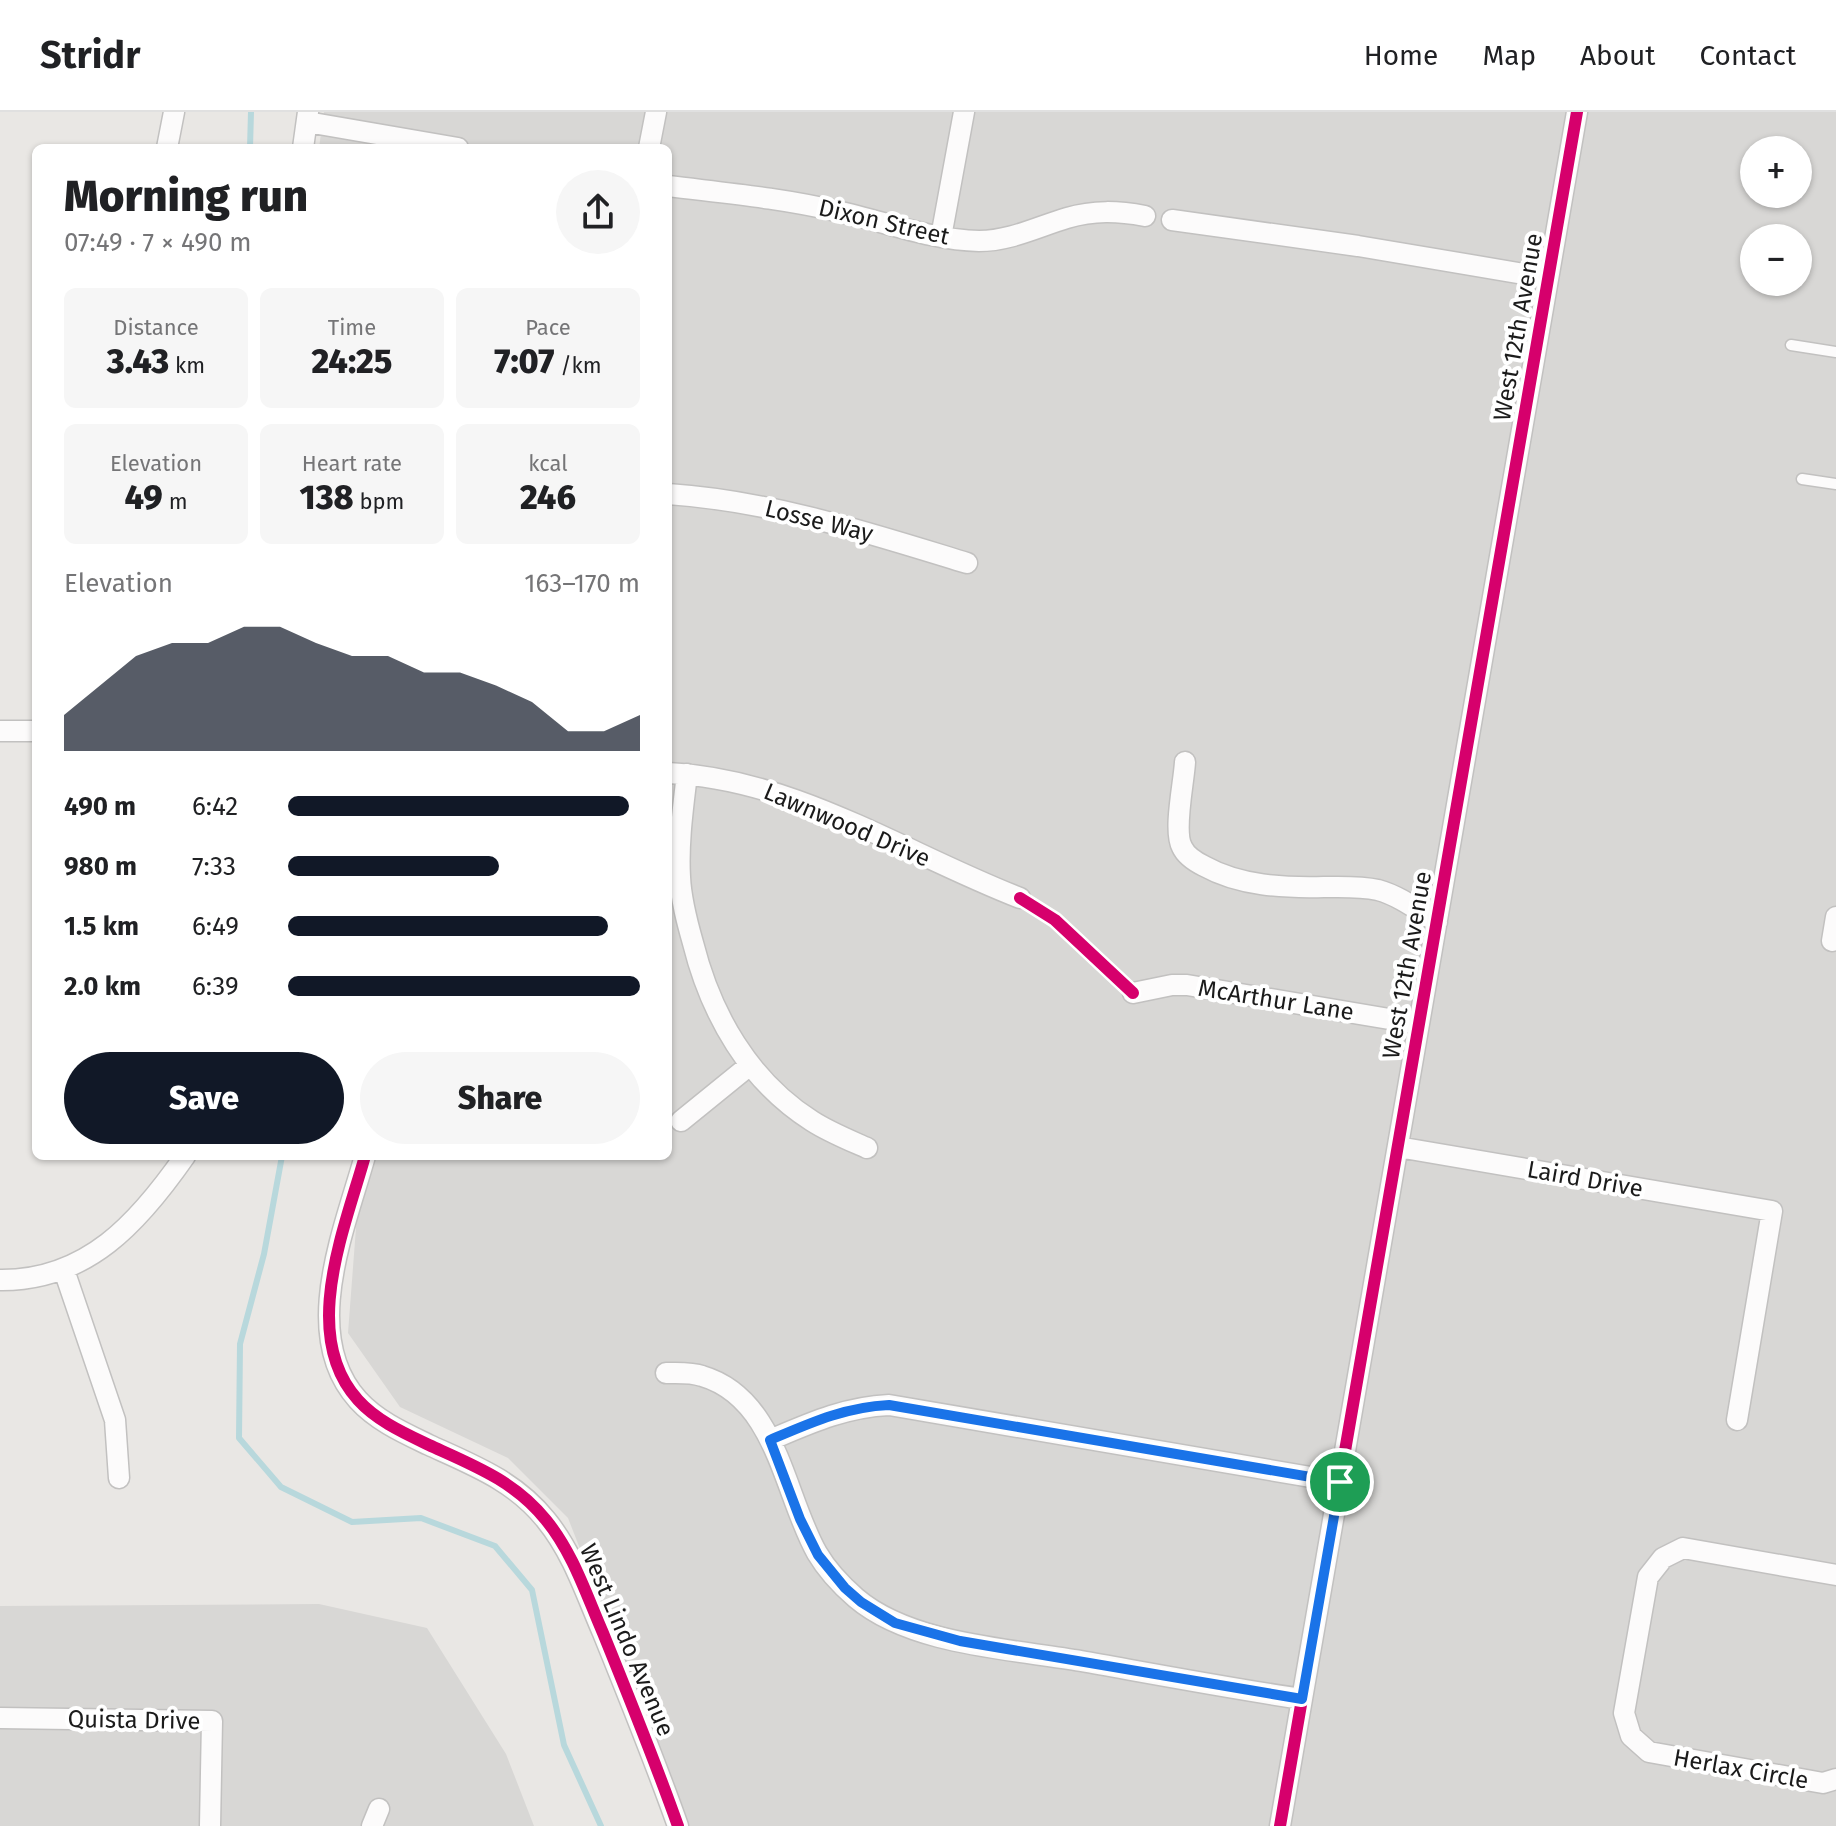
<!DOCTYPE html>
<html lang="en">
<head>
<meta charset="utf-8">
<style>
	:root { --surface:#fff; --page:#f6f6f6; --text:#202124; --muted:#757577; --line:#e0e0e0; --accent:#111827 }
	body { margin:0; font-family:"Fira Sans",sans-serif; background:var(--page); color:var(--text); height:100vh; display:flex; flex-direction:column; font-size:30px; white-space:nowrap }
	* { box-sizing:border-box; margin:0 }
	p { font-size:26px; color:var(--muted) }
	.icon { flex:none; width:44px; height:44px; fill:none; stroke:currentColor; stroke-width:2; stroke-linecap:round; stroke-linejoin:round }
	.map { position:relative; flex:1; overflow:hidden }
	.sheet { position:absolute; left:32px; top:32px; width:640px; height:1016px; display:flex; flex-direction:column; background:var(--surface); border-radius:12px; box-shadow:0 2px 6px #0004 }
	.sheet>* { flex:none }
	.tools { position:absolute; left:1740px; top:24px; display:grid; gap:16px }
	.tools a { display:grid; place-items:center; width:72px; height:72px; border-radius:50%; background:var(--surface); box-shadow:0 2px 6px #0004; font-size:40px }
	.pin { position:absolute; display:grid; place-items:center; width:68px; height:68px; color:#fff; margin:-34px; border:4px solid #fff; border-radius:50%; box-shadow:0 2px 8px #0007 }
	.round { display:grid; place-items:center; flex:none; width:84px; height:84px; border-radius:42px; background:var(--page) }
	.overview { display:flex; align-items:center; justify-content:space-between; height:136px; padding:0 32px }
	h1 { font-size:44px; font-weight:800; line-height:60px }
	.metrics { display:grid; grid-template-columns:repeat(3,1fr); gap:12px; height:136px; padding:8px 32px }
	.metrics div { display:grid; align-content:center; border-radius:12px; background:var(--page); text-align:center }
	.metrics b { font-size:34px; font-weight:800 }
	.metrics small { font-size:22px; font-weight:400 }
	.metrics p { font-size:22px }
	.chart { height:224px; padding:16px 32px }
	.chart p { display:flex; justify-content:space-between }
	.chart svg { width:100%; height:144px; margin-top:8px; fill:var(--accent); opacity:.7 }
	.primary-button { display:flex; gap:16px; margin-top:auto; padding:16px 32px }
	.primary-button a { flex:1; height:92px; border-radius:48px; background:var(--accent); color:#fff; font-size:32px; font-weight:800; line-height:92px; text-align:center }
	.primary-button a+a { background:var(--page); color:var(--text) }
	ul { padding:0 32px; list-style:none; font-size:26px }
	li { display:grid; grid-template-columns:128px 96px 1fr; align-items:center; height:60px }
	li i { height:20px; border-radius:10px; background:var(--accent) }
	header { display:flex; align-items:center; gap:48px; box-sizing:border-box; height:112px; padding:0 40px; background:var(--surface); border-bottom:2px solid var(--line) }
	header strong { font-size:38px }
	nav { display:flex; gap:44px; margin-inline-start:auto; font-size:28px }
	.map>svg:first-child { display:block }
	.residential { fill:#d8d7d5; fill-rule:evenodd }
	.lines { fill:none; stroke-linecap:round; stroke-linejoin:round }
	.stream { stroke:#b8d8dc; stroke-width:6 }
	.service-casing { stroke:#c2c1c0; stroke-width:13 }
	.minor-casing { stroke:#c2c1c0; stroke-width:23 }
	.service { stroke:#fcfbfb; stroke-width:10 }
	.minor { stroke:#fcfbfb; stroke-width:20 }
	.cycleway-casing { stroke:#fff; stroke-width:17 }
	.cycleway { stroke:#d6006c; stroke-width:12 }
	.route-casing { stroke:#fff; stroke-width:16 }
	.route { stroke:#1a73e8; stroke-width:10 }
	.labels { text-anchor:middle; stroke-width:8; stroke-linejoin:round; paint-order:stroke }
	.street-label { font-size:24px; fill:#1b1b1b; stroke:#fff }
</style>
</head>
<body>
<header>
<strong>Stridr</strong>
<nav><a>Home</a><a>Map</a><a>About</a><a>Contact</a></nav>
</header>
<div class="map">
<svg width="1836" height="1714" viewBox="0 0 1836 1714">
	<rect width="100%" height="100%" fill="#e9e7e4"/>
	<path class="residential" d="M324 0H1836V1714H688L568 1406 508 1346 400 1295 348 1221 357 1103 372 1044H668V36H319ZM1754 38H1798V82H1754ZM1754 126H1798V170H1754Z
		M319 1492 427 1516 506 1642 534 1714H0V1494Z"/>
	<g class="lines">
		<path class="stream" d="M250 36 251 0
			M282 1044 264 1142 240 1232 239 1326 281 1375 352 1410 421 1406 495 1434 532 1478 564 1633 601 1714"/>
		<g class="service-casing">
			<path id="service" d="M1791 233 1836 240
				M1802 367 1836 372"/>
		</g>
		<g class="minor-casing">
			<path id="minor" d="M307 10 458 36
				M167 36 174 0
				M303 36 308 0
				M649 36 656 0
				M668 74C724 81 781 86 836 99 884 109 930 128 979 129 1010 129 1037 115 1067 106 1094 98 1118 99 1145 104
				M1172 108 1358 134 1548 166
				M941 125 964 0
				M668 382C772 389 869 421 967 451
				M0 619H36
				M1185 650C1184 670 1173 719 1182 735 1186 744 1196 750 1204 754 1240 774 1284 776 1324 775 1342 775 1360 774 1378 778 1400 784 1419 799 1437 810
				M668 661C795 667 904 741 1020 786
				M687 662C683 696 678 731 680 765 681 788 687 810 693 831 711 903 749 969 812 1009 829 1020 849 1028 867 1036
				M1832 829 1836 805
				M1133 881 1172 873H1187L1419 912
				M681 1009 750 953
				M1398 1035 1772 1099 1737 1308
				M365 1044C345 1116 299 1223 358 1288 377 1309 404 1321 429 1333 473 1353 515 1369 546 1408 573 1441 586 1482 603 1521 629 1585 655 1649 678 1714
				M64 1158 115 1308 119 1366
				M0 1168C87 1169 139 1110 185 1044
				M666 1261C678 1261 691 1260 702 1264 777 1286 784 1383 817 1441 827 1458 841 1473 856 1486 911 1533 1012 1537 1081 1549 1154 1562 1228 1576 1302 1587
				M770 1328C810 1311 845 1295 889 1293L1340 1370
				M1836 1463 1683 1436 1663 1446 1648 1465 1624 1601 1631 1624 1649 1640 1823 1671 1836 1667
				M0 1606 212 1609 210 1714
				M372 1714 379 1697
				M1280 1714 1577 0"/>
		</g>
		<use href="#service" class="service"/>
		<use href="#minor" class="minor"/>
		<g class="cycleway-casing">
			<path id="cycleway" d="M1020 786 1055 808 1133 881
				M365 1044C345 1116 299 1223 358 1288 377 1309 404 1321 429 1333 473 1353 515 1369 546 1408 573 1441 586 1482 603 1521 629 1585 655 1649 678 1714
				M1280 1714 1577 0"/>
		</g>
		<use href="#cycleway" class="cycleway"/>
	</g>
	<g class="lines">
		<g class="route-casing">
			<path id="route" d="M889 1293 1340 1370 1302 1587 960 1529 895 1511 861 1490 845 1476 818 1443 800 1407 770 1328C810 1311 845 1295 889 1293Z"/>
		</g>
		<use href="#route" class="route"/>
	</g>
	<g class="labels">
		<g class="street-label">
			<text transform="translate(884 110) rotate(13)" y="8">Dixon Street</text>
			<text transform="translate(1518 215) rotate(-80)" y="8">West 12th Avenue</text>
			<text transform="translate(819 409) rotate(14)" y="8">Losse Way</text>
			<text transform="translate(847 713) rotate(23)" y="8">Lawnwood Drive</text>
			<text transform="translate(1407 853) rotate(-80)" y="8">West 12th Avenue</text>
			<text transform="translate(1276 888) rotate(9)" y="8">McArthur Lane</text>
			<text transform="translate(1585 1067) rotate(10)" y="8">Laird Drive</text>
			<text transform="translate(627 1528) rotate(67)" y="8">West Lindo Avenue</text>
			<text transform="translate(134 1608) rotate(1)" y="8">Quista Drive</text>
			<text transform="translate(1741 1657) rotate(10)" y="8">Herlax Circle</text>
		</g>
	</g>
</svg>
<div class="tools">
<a>+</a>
<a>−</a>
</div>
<div class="pin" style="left:1340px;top:1370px;background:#1e9e55"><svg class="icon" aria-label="arrive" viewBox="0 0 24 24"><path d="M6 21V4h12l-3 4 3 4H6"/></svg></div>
<section class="sheet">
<div class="overview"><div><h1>Morning run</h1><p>07:49 · 7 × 490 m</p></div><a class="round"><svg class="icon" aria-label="share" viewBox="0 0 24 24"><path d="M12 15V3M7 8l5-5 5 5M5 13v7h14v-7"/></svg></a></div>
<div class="metrics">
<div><p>Distance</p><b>3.43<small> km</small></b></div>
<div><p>Time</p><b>24:25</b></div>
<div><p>Pace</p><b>7:07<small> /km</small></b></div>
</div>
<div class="metrics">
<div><p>Elevation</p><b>49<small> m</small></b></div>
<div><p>Heart rate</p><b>138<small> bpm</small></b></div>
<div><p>kcal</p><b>246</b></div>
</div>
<div class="chart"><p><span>Elevation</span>163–170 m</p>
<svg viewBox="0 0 160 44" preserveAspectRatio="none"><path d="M0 44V33L10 24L20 15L30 11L40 11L50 6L60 6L70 11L80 15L90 15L100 20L110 20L120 24L130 29L140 38L150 38L160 33V44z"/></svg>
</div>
<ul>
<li><b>490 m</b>6:42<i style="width:97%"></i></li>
<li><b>980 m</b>7:33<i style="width:60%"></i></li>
<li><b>1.5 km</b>6:49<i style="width:91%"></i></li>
<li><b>2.0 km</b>6:39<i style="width:100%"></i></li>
</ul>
<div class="primary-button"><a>Save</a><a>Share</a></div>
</section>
</div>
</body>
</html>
